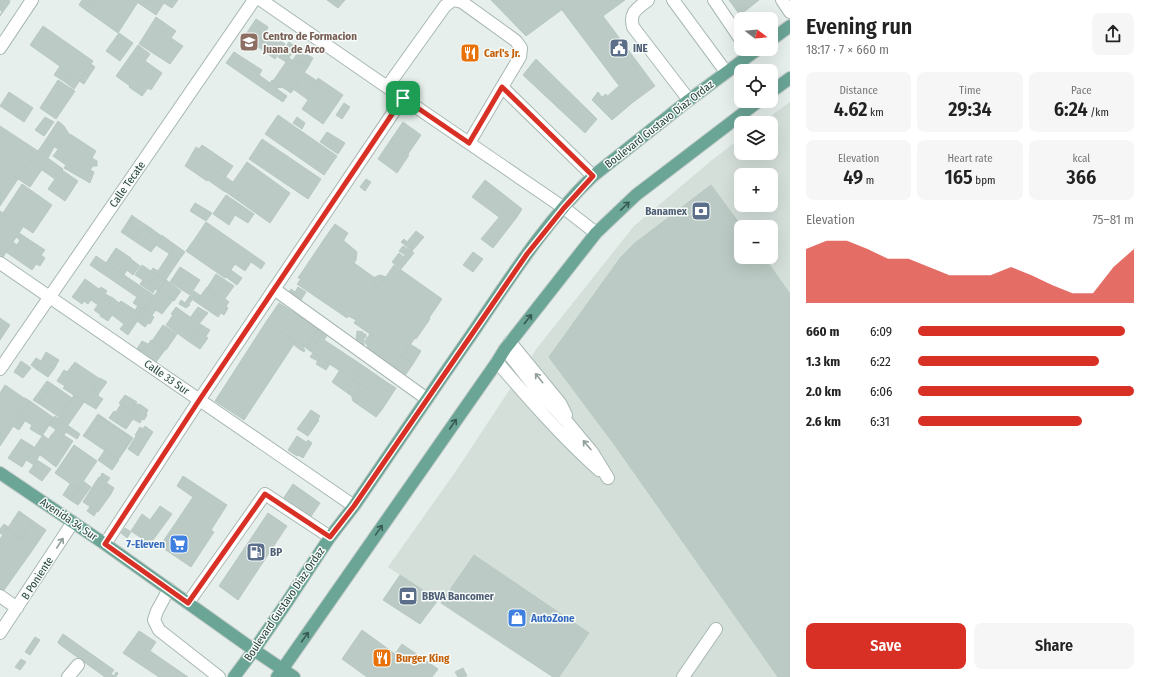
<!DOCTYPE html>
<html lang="en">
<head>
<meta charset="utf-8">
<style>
	:root { --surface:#fff; --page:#f6f6f6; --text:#222; --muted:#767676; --accent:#d93025 }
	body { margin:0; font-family:"Fira Sans Condensed",sans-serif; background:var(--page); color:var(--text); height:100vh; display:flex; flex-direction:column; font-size:15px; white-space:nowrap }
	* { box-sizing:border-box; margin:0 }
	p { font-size:13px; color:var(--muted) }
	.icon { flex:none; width:22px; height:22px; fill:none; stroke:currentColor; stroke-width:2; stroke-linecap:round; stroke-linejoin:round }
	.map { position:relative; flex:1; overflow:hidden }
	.details { display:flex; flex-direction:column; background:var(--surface); width:360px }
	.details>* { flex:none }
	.needle { width:26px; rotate:106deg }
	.fabs { position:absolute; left:734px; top:12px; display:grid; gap:8px }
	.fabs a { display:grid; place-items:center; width:44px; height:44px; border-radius:8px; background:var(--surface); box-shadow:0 4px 16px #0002; font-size:20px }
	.pin { position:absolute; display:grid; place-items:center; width:34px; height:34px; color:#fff; margin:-17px; border-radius:8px; box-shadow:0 2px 6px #0006 }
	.round { display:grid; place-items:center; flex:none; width:42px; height:42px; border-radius:8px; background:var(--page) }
	.summary { display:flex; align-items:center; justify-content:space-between; height:68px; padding:0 16px }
	h1 { font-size:22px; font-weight:600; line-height:30px }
	.metrics { display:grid; grid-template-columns:repeat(3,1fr); gap:6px; height:68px; padding:4px 16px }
	.metrics div { display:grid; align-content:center; border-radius:8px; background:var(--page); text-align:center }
	.metrics b { font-size:20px; font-weight:600 }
	.metrics small { font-size:11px; font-weight:400 }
	.metrics p { font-size:11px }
	.chart { height:112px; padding:8px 16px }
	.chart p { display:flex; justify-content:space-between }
	.chart svg { width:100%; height:72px; margin-top:4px; fill:var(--accent); opacity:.7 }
	.action { display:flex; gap:8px; margin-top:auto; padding:8px 16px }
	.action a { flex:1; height:46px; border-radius:8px; background:var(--accent); color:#fff; font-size:16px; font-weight:600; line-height:46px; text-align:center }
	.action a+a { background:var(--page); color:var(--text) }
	ul { padding:0 16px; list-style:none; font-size:13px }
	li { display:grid; grid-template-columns:64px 48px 1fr; align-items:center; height:30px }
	li i { height:10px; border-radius:5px; background:var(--accent) }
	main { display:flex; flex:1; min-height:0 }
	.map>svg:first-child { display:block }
	.built { fill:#d4dfda; fill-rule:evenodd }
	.building { fill:#bbcac4; stroke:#b8c9c2 }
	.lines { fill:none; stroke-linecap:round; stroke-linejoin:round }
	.minor-casing { stroke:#a8b8b2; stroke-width:14 }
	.major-casing { stroke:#c2cac8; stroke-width:14 }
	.minor { stroke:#fff; stroke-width:12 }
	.major { stroke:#6aa596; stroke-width:12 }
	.oneway { stroke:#365b51 }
	.oneway2 { stroke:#92a09c }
	.route-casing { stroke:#fff; stroke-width:8 }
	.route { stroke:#d93025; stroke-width:5 }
	.labels { text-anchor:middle; stroke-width:3; stroke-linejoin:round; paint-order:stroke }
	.education-label { font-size:11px; font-weight:bold; fill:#785e54; stroke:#f7fbf9; text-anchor:start }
	.service-label { font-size:11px; font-weight:bold; fill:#4e5e75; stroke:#f7fbf9; text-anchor:start }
	.food-label { font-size:11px; font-weight:bold; fill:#c56008; stroke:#f7fbf9; text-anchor:start }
	.street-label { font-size:11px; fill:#24423a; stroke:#f7fbf9 }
	.shop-label { font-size:11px; font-weight:bold; fill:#366cbe; stroke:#f7fbf9; text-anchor:end }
</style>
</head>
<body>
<main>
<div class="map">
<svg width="790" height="677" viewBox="0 0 790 677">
	<rect width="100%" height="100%" fill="#e6efeb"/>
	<path class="built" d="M790 102V677H553L388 567 456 471 537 348 634 226 712 160 741 138V153H771V123H761ZM741 175H771V205H741ZM741 227H771V257H741Z"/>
	<path class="building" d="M0 0H9L10 2 0 16 2 11 0 10Z
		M82 0H94L87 11 79 5Z
		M94 0H134L138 2 118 33 87 11Z
		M134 0H166L156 15Z
		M166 0H178L172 8 164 3Z
		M327 0H345L338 8Z
		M491 0H575L526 36Z
		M575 0H625L603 16 655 86 632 103 562 10Z
		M729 0H759L740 15Z
		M156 17 176 31 171 38 183 46 170 64 139 44Z
		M256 19 268 27 266 32 285 44 275 59 244 37Z
		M43 26 93 61 74 89 65 82 71 74 30 45Z
		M119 33 133 43 120 61 106 51Z
		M289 42 296 47 286 62 278 57Z
		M138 45 150 54 145 61 162 73 151 90 148 88 142 96 129 87 130 86 116 76Z
		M300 49 306 54 299 64 293 60Z
		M234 52 262 70 259 75 270 83 265 90 226 63Z
		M306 54 313 58 308 67 301 63 300 65 299 64Z
		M289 58 300 65 301 63 308 67 291 93 273 81Z
		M536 59 597 119 585 133 523 75Z
		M91 64 95 67 89 76 85 73Z
		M60 66 71 74 65 82 54 75Z
		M85 73 89 76 84 84 79 81Z
		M305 73 319 82 307 99 293 89Z
		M318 78 343 95 323 124 302 109 308 100 307 99 319 82 317 81Z
		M58 80 75 91 56 119 40 108Z
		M272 80 282 87 280 88 279 87 277 89 287 96 283 102 265 90Z
		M619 86 632 103 612 120 597 105Z
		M9 92 33 108 24 122 0 106Z
		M598 92 602 97 606 94 607 96 597 105 592 100Z
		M344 103 350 107 342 119 336 115Z
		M278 115 337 156 324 175 265 134Z
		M45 117 54 122 44 136 35 130Z
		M297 117 305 123 302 129 293 123Z
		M58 121 64 126 69 134 60 147H59L58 149 45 141Z
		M403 122 421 135 408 154 390 141Z
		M0 126 38 151 18 179 0 167Z
		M327 132 345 143 338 154 320 142Z
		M70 134 96 151 92 158 97 161V166H93L90 170 94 172 90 183 64 168 66 165 53 156Z
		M262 139 321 179 308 199 249 159Z
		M45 141 54 147 48 158 38 151Z
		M390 141 409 155 397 173 378 159Z
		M202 145 233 166 225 178 215 170 207 181 185 166 196 147 199 149Z
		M38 151 63 169 62 170 78 181 65 201 48 189 55 179 42 170 43 168 31 160Z
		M31 160 43 168 30 187 18 179Z
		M247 162 290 193 270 223 226 192Z
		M0 167 18 179 0 206Z
		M215 170 233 182 225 192 208 180Z
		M366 179 371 182 365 191 360 187Z
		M485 180 512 201 499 217 472 197Z
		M22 184 52 205 33 233 3 213Z
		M711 185 742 227H741V257H764L790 294V677H778L614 444 549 357 621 257 635 243Z
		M226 195 254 214 248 223 235 215 229 225 213 214Z
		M512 201 522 209 517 217 506 209Z
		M195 203 212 213 206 221 190 211Z
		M506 209 517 217 493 248 481 239Z
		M0 211 23 227 3 257 0 255Z
		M132 215 134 217 125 231 136 238 137 235 136 234 139 230 140 231 147 229 149 227 152 229 142 244 150 250 160 235 163 236 151 252 121 232Z
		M134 217 149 227 147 229 140 231 139 230 136 234 137 235 136 238 125 231Z
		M206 222 255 256 245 271 196 237Z
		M335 224 348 233 343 241 329 232Z
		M152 229 160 235 150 250 142 244Z
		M416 231 424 237 412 251 401 242 404 239 407 242Z
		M329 232 343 241V240L357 252 356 260 354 263 375 278 373 284 377 289 356 320 348 316 347 318 297 284 301 279 298 278Z
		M19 233 45 250 41 255 45 258 40 266 36 264 32 270 6 252 13 242 17 245 20 240 16 237Z
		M163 236 185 252 179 260 156 245Z
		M196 237 235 264 225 278 186 251Z
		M403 246 414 253 401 269 392 262 399 253 404 257 405 255 399 251Z
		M116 248 131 258 124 268 127 270 124 275 106 263Z
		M473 252 483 259 473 272 463 265Z
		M169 254 179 260 165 281 151 271 153 268 158 271Z
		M96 256 155 296 145 310 133 303 137 297 90 265Z
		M255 256 265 263 261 269 251 262Z
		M131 259 140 266 133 275 124 268Z
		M142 265 158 276 155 281 152 280 150 284 153 286 152 287 155 289 153 293 140 284 143 280 135 275Z
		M394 265 442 299 429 318 430 319 416 339 415 338 402 356 354 323Z
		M180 267 200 280 190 295 170 282Z
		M231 270 242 278 237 285 226 277Z
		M216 274 234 286 224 300 207 288Z
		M380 275 386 277 377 289 374 286 373 281 375 277Z
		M158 276 165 281 158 291 152 287 153 286 150 284 152 280 155 281Z
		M85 279 99 289 88 304 84 301 82 304 72 297Z
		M166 280 181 291 174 301 158 290Z
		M101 287 107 291 105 294 113 298 101 315 94 310 98 305 91 300Z
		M207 287 224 300 225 299 229 302 226 306 228 308 224 315 221 313 218 317 196 302Z
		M298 287 306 292 299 303 287 296 291 289 295 292Z
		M158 290 173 300 162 314 156 310 152 315 145 310Z
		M194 291 201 296 196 302 189 297Z
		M189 297 192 300 189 304 190 305 186 308 179 304 181 300 185 303Z
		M113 298 119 303 121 301 135 310 134 313 140 317 128 335 120 329 124 324 112 315 108 321 100 316Z
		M279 303 319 328 306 348 266 322Z
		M138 305 145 310 140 317 134 313Z
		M176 307 190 317V318L210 330 206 336 196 330 188 341 166 325 173 315 171 314Z
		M198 307 208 313 199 324 190 318Z
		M145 310 154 317 150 324 148 323 145 327 137 321Z
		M0 318 10 325 0 340Z
		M266 322 296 341 244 420 215 401Z
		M163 325 177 334 166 350 152 341Z
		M319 328 323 331 310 351 306 348Z
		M196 330 208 338 200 349 188 341Z
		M323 331 328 334 324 340 362 365 352 379 310 351Z
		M357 331 363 332V334H366V338L364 337V345L356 344Z
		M370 334 413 364 404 377 365 351 368 346 366 344 365 341Z
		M151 340 165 350 156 362 143 352Z
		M142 341 148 344 143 352 137 349Z
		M296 341 304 346 303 348 305 350 304 352 299 349 293 344Z
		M410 344 421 351 413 364 402 356Z
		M46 352 59 360 54 369 41 361Z
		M313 353 320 357 318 361 310 357Z
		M320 357 330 364 326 370 316 364Z
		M36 358 41 361 36 369 31 365Z
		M21 361 31 368 23 378 14 372Z
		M41 361 54 369 48 377 36 369Z
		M75 362 79 365 72 375 67 372Z
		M79 365 100 379 84 402 63 388 65 386 57 381 64 370 72 375Z
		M362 365 385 381 381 385 355 375Z
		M340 370 360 384 355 396 353 397 332 382Z
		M355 375 364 379 381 385 375 394 352 379Z
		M100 378 107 382 99 393 93 389Z
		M47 381 52 384 38 403 33 400Z
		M385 381 396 388 387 402 375 394Z
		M52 384 72 398 59 417 38 403Z
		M360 384 387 402 381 411 356 394Z
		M5 385 24 398H25L30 401 22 413 0 398V393Z
		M93 389 99 393 98 396 103 399 96 409 84 402Z
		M356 394 381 411 376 417 353 401 352 398V396H355Z
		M74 395 84 402 80 408 70 401Z
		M125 395 137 402 131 411 119 403Z
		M0 398 22 413 0 446Z
		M30 401 54 418 42 436 30 429 32 425 19 417Z
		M70 401 80 408 68 425 58 419Z
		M121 404 131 411 121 426 109 418 114 411 116 412Z
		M135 404 137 405 138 404 141 405 136 414 131 411Z
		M141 405 148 410 146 414 147 415 144 420 142 419 140 423 133 419 126 429 121 426 131 411 136 414Z
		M311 410 320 416 318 419 319 420 308 436 297 429Z
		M98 414 133 438 118 460 117 459 131 439 99 417 85 437 83 436Z
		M55 416 70 427 64 435 49 425Z
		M19 417 25 421 19 430 13 426Z
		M99 417 131 439 117 459 85 437Z
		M145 426 153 432 146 443 135 435 140 427 143 429Z
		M70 427 80 434 77 439 66 432Z
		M56 429 65 436 61 441 69 447 56 467 39 454 52 434H53Z
		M43 435 48 439 34 465 26 460Z
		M65 436 73 441 69 447 61 441Z
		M136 436 146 443 138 456 128 449Z
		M297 436 306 442 297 456 288 450Z
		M21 439 34 447 22 467 8 458Z
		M308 440 312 443 303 458 298 455Z
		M74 445 97 461 78 489 55 473Z
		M105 450 119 460 112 470 98 460Z
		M37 460 51 469 42 481 29 472Z
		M102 473 110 478 107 482 100 478Z
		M183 476 227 505 211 530 214 532 191 567 160 546 193 497 177 486Z
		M99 477 107 483 103 489 95 483Z
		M83 481 91 487 78 505 70 500Z
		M95 483 111 494 98 512 83 502Z
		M107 483 114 488 111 494 103 489Z
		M70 484 78 489 70 500 63 495Z
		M293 484 320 503 308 521 281 502Z
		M160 506 172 514 150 544 131 531 142 514 150 520Z
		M90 507 97 511 94 516 87 511Z
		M19 511 33 521 21 539 7 529Z
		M268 513 287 526 238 600 219 586Z
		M33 521 46 530 34 548 21 539Z
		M4 524 8 527 3 535 0 533V529Z
		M125 528 131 532 127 538 121 533Z
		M7 529 34 548 19 569 0 556V539Z
		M474 555 589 633 559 677H553L441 603Z
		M0 556 19 569 2 593 0 591Z
		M400 575 438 600 420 624 383 600Z
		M362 630 395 654 402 644 438 669 432 677H367L342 659Z
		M139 631 156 642 150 651 188 677H159L123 653Z
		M63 634 114 670 111 674 114 676 116 672 118 673 116 677H105L59 644 58 642Z
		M35 637 40 640 30 655 25 652Z
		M21 659 26 662 20 670 15 667Z
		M463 668 467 676 458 677 455 672Z"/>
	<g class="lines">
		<g class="minor-casing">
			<path id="minor" d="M261 0 403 98 564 208 596 233
				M648 0C637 9 629 12 633 27L689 100
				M673 0 726 72
				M714 0 741 40
				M782 0 790 12
				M0 48 32 0
				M387 87 445 6 453 0 462 2 516 41 521 48 520 57 502 87
				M469 143 502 87 593 176
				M0 263 354 506
				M274 289 427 399
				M510 342 560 403 566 415
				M505 349 537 390 567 422 592 452 608 478
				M497 362C529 399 562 437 599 470
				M0 369 254 0
				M105 544 200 399 403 98
				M169 589 157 611 154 620 159 630 219 677
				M0 596 17 608
				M188 603 265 494 330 537
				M0 633 73 522
				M68 677 78 665
				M683 677 716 629"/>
		</g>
		<g class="major-casing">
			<path id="major" d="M771 40 790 26
				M771 92 790 78
				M0 473 105 544 254 650 294 677
				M234 677 254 650 287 602 330 537 354 506C395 446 435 387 476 328 512 275 547 220 593 176L689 100 758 49
				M277 677 497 362 505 349 596 233 636 195 759 101"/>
		</g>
		<use href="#minor" class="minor"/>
		<use href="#major" class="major"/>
	</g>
	<defs><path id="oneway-shaft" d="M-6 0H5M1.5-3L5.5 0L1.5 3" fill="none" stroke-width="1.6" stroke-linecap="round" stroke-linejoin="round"/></defs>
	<g class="oneway">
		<use href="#oneway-shaft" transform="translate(625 206) rotate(-44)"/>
		<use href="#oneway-shaft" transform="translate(528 319) rotate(-51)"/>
		<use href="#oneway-shaft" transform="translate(453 424) rotate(-56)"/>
		<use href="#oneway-shaft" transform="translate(379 530) rotate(-55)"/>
		<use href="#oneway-shaft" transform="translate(305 637) rotate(-55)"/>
	</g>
	<g class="oneway2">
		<use href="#oneway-shaft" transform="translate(539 378) rotate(-129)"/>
		<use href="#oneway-shaft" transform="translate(587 445) rotate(-131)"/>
		<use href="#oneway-shaft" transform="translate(60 543) rotate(-57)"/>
	</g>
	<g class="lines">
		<g class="route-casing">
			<path id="route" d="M502 87 593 176 564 208 527 254 354 506 330 537 265 494 188 603 105 544 200 399 403 98 469 143Z"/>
		</g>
		<use href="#route" class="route"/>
	</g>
	<defs>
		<g id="school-square" transform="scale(1)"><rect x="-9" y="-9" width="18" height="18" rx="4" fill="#8d6e63" stroke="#f7fbf9"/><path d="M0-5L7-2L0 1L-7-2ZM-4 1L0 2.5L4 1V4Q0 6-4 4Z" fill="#fff"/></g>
		<g id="civic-square" transform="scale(1)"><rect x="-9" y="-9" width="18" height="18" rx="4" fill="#5c6f8a" stroke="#f7fbf9"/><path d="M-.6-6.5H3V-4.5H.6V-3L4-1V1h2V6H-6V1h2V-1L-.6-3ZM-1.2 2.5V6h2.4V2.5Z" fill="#fff"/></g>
		<g id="restaurant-square" transform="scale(1)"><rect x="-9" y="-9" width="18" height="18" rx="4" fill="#e8710a" stroke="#f7fbf9"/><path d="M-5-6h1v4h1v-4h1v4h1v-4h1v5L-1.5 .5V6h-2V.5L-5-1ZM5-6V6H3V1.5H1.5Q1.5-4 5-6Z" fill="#fff"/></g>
		<g id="bank-square" transform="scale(1)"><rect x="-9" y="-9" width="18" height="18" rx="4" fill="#5c6f8a" stroke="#f7fbf9"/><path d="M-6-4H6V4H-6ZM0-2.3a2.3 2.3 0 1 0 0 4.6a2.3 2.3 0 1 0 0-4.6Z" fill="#fff"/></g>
		<g id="supermarket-square" transform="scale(1)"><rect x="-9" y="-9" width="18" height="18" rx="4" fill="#3f7fe0" stroke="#f7fbf9"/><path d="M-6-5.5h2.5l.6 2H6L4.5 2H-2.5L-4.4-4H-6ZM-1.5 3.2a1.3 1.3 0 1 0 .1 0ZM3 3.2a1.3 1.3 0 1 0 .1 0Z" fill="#fff"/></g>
		<g id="fuel-square" transform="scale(1)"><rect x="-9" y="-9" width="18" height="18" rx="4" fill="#5c6f8a" stroke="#f7fbf9"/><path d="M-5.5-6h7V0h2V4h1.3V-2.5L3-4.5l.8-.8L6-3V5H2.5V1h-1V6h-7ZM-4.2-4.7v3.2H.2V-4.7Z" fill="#fff"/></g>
		<g id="shop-square" transform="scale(1)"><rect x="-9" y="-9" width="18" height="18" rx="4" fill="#3f7fe0" stroke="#f7fbf9"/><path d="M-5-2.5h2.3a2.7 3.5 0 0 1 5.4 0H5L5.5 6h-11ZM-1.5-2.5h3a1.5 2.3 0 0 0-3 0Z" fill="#fff"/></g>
	</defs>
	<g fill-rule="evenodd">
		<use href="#school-square" x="249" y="42"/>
		<use href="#civic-square" x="619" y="48"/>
		<use href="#restaurant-square" x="470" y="53"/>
		<use href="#bank-square" x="701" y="211"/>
		<use href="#supermarket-square" x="179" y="544"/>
		<use href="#fuel-square" x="256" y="552"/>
		<use href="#bank-square" x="408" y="596"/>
		<use href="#shop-square" x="517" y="618"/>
		<use href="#restaurant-square" x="382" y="658"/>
	</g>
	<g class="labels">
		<g class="education-label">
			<text x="263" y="40">Centro de Formacion<tspan x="263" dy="13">Juana de Arco</tspan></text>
		</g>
		<g class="service-label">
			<text x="633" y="52">INE</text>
			<text x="687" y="215" text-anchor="end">Banamex</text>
			<text x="270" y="556">BP</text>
			<text x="422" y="600">BBVA Bancomer</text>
		</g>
		<g class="food-label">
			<text x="484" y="57">Carl's Jr.</text>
			<text x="396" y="662">Burger King</text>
		</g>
		<g class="street-label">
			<text transform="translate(659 124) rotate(-38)" y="4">Boulevard Gustavo Díaz Ordaz</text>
			<text transform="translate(127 184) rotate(-55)" y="4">Calle Tecate</text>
			<text transform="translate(167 377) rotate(35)" y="4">Calle 33 Sur</text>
			<text transform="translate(69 519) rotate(34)" y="4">Avenida 34 Sur</text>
			<text transform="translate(37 578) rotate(-57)" y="4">B Poniente</text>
			<text transform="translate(284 604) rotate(-56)" y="4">Boulevard Gustavo Díaz Ordaz</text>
		</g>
		<g class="shop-label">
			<text x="165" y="548">7-Eleven</text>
			<text x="531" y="622" text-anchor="start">AutoZone</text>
		</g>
	</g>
</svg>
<div class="fabs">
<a><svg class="needle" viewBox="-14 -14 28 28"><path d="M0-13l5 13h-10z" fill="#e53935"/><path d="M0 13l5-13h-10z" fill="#767676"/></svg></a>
<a><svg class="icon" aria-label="locate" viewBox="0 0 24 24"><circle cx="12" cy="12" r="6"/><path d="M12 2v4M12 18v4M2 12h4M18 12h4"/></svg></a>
<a><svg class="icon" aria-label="layers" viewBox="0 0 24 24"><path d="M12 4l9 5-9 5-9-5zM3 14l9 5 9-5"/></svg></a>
<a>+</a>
<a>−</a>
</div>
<div class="pin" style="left:403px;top:98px;background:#1e9e55"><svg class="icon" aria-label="arrive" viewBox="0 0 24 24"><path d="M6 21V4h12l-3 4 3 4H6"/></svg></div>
</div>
<section class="details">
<div class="summary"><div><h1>Evening run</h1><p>18:17 · 7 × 660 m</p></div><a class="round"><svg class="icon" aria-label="share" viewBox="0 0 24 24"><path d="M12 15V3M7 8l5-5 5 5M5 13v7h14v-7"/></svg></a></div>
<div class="metrics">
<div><p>Distance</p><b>4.62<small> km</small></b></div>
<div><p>Time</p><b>29:34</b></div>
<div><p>Pace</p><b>6:24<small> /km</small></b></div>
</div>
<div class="metrics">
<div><p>Elevation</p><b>49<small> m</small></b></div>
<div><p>Heart rate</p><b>165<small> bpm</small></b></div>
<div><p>kcal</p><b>366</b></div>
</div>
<div class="chart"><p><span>Elevation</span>75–81 m</p>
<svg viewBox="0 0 160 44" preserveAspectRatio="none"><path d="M0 44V11L10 6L20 6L30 11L40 17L50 17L60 22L70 27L80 27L90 27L100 22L110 27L120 33L130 38L140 38L150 22L160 11V44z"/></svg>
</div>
<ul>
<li><b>660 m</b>6:09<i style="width:96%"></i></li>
<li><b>1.3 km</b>6:22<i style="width:84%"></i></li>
<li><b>2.0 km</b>6:06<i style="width:100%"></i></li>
<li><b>2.6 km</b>6:31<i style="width:76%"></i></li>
</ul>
<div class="action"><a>Save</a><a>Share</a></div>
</section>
</main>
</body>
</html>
